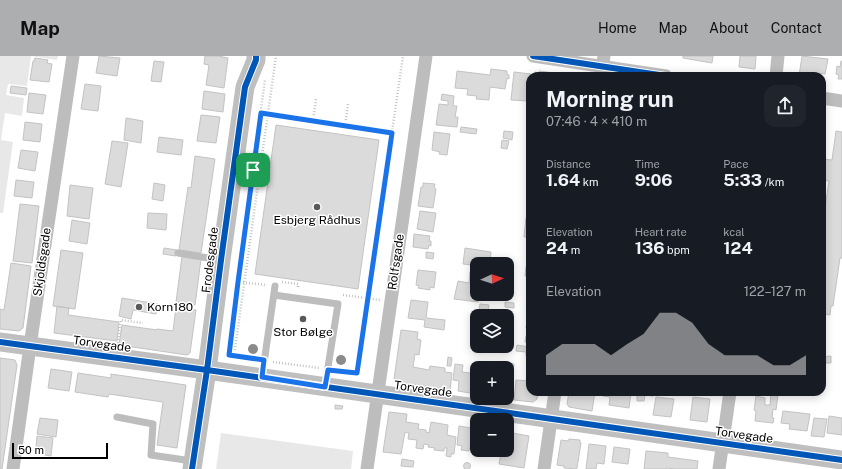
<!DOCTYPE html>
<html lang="en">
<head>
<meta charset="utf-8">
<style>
	:root { --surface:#171b24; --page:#20242c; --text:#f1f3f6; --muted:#9ea1a6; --accent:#adaeaf }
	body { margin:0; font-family:"Public Sans",sans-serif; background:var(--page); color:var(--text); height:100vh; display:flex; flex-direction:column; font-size:15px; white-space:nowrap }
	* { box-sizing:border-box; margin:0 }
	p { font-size:13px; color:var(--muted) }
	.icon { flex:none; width:22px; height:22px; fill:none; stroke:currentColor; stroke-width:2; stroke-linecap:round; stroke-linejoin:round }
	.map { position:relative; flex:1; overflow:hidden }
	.drawer { position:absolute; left:526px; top:16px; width:300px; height:324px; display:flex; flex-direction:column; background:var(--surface); border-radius:12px; box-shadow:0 2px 10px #0003 }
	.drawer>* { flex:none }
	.needle { width:26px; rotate:87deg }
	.controls { position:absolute; left:470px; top:201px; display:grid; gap:8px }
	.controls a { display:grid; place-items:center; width:44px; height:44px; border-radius:8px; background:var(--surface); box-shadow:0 2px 10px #0003; font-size:20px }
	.scale { position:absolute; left:12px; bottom:10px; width:96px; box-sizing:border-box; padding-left:4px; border:2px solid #000; border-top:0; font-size:11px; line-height:14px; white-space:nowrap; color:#000; -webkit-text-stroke:3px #fff; paint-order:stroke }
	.pin { position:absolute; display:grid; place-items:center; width:34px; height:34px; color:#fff; margin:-17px; border-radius:8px; box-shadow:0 2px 6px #0006 }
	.round { display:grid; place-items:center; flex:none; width:42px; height:42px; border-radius:12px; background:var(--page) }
	.overview { display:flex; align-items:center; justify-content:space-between; height:68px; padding:0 20px }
	h1 { font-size:22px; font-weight:700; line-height:30px }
	.stats { display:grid; grid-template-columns:repeat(3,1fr); gap:6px; height:68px; padding:4px 20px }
	.stats div { display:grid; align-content:center }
	.stats b { font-size:17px; font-weight:700 }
	.stats small { font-size:11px; font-weight:400 }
	.stats p { font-size:11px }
	.chart { height:112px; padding:8px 20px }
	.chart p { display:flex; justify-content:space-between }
	.chart svg { width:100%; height:72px; margin-top:4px; fill:var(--accent); opacity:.7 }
	header { display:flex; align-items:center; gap:24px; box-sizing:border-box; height:56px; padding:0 20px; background:var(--accent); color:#111 }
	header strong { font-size:19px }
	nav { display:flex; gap:22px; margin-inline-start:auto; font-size:14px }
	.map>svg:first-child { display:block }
	.green { fill:#e8e8e8 }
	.building { fill:#dbdbdb; stroke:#c3c3c3 }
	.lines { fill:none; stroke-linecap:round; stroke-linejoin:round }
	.path { stroke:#c2c2c2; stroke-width:2.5; stroke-dasharray:1 2; stroke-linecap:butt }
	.lane { stroke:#bdbdbd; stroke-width:7 }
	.street { stroke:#bdbdbd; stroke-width:13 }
	.secondary { stroke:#bfbfbf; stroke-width:19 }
	.cycleway-casing { stroke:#fff; stroke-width:8 }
	.cycleway { stroke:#0057b8; stroke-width:6 }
	.tree { fill:#8b8b8b }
	.route-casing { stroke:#fff; stroke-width:8 }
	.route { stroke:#1a73e8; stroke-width:5 }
	.poi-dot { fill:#595959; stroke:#fff; stroke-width:1.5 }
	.labels { text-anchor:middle; stroke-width:3; stroke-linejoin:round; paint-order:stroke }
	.poi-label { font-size:12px; fill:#000; stroke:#fff }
	.street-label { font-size:12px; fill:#000; stroke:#fff }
</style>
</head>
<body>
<header>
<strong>Map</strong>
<nav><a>Home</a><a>Map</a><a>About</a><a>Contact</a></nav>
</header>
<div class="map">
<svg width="842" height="413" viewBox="0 0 842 413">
	<rect width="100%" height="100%" fill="#fff"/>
	<path class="green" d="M0 0H58L57 4 31 0 27 30 8 28 6 39 24 42 22 60 5 57 1 84 13 86 3 157H0Z
		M221 377 353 395 351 413H216Z"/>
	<path class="building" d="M99 0 120 2 117 20 96 17Z
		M205 0H218L228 2 224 32 206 29 209 9 204 8Z
		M683 0H713L712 7 683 2Z
		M740 0H756L755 13 739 11Z
		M802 0 828 3 825 18 818 17V20H799Z
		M35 2 48 4 47 7 52 8 49 26 30 24 33 5H34Z
		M154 5 164 6 161 26 151 25Z
		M841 5H842V23H838L839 19 836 18 837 10 840 11Z
		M491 13 507 15V18L509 19V23L507 22 505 33 490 31 489 44 476 43 477 40 467 39 468 33 455 32 457 15 490 19Z
		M539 15 554 17 553 18 557 19V20H535V16L539 17Z
		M514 16 531 18 528 45 511 44Z
		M85 28 101 30 98 55 81 53Z
		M11 30 27 32 26 39 10 37Z
		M204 35 225 38 223 56 202 53Z
		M29 37 46 39 43 58 27 56Z
		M442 38 454 40 453 50H457L455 61H458L457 71 436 69 439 48 448 49V45L441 44Z
		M201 59 220 61 216 87 197 85Z
		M126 62 143 65 141 87 124 84Z
		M25 66 42 68 40 86 23 84Z
		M276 69 379 84 358 233 255 218Z
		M461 71 477 73 476 78 460 76Z
		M504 75 513 76 512 84 503 82Z
		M836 75 842 76V202H840L833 250H831L830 259 822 258V172L829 125 822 124V103L832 104Z
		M434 76 450 78 447 99 439 98 440 96 432 94Z
		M159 81 183 84 181 99 157 96Z
		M502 84 509 85 507 93 501 92Z
		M112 85 128 87 121 131 105 128Z
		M21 94 38 96 35 115 18 112Z
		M195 100 215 103 201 197 179 194 188 131 191 132Z
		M16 124 34 126 32 142 14 140Z
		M154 127 165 129 163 145 152 143Z
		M423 127 435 128 434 132 436 133 433 152 418 150 421 131H423Z
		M70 129 93 132 89 163 67 160Z
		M20 148 39 150 32 207 13 205Z
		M420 155 436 157 433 176 417 173Z
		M148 157 167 158 166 174 147 172Z
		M526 162H530V181H524Z
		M72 164 90 167 87 188 69 185Z
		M414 178 430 180 429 185H431V190L429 189 428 193 413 191Z
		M164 192 177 194 176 200 163 198Z
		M465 192 491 196 490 208H477V213L472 212V209L463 208Z
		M61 194 83 197 75 253 53 250Z
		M426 196 434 197 433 203 426 202Z
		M182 200 201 203 195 249 176 246Z
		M11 207 31 210 23 272 19 275 0 273V253L4 254Z
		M526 211H530V221L525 220Z
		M418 214 436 216 434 232 430 231V234L418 232 419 230 416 229Z
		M470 216 477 217V238H479L478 246 454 243 458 225 469 227Z
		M122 242 158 248 156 258 133 254 131 263 119 260Z
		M411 244 428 246 426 262 445 264 444 274 424 271 425 264 408 262Z
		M505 246 514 247V252L505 251Z
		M480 248 489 249 488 256 479 255Z
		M57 250 69 252 68 259 119 266 117 285 54 277Z
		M176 251 196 254 190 297 187 299 119 289 122 269 157 274V273L173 275Z
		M529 254 530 255V289L527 288V286H525L526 280H528L529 272H526Z
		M401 274 418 276 417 283 421 284 419 299 415 298 413 311 429 314 430 310 445 312V316L452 317 450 334 397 326 394 323Z
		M517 289 529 291 528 297H530V301L526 300V296L516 295Z
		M831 300V307H822V301Z
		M448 301 452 302 451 310H447Z
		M0 302 15 304 17 309 2 413H0Z
		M507 307 514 308 512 320H507V312H506Z
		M455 308 463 309 462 316 477 318 476 338 458 335 459 325 453 324Z
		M51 313 72 316 69 335 48 332Z
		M78 317 111 322V318L186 329 177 392 157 389 163 346 109 338 108 341 75 336Z
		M530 321V336H538L537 343 533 346 514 344 516 324 529 325Z
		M569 336H595L592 355 569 351 567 348Z
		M603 336H631L629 352 609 349 610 341 603 340Z
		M632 336H654L653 340 645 339 644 345H637V339H632Z
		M771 337 778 338 776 354 773 353 772 362H774L773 367 755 365 756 355 754 354 756 340 765 342V349H770Z
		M656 341 674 343 671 361 653 359Z
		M693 341 710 343 707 366 690 364Z
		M335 349 343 350 342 353H335Z
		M783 355 810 358 807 375 789 373 790 368 781 367Z
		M389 356 407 358 406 366 419 368 418 373 426 374V376L429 377 431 366 448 369 447 379 456 381 454 398H451V401L446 400 447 392H444V395L434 394 435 392 428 391 429 389 424 388 423 393 416 392 417 384 408 383 409 377 405 376 401 398 383 396Z
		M829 360 842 362V379L827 377Z
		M40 362 58 364 56 381 37 378Z
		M814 362 827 363 824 381 811 380Z
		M459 370 477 373V385H476L475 392 470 391 469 395 461 394 462 390 457 389Z
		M507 376 529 380 524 412 499 408 501 397 508 398 510 388H507Z
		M37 380 53 382 51 400 39 398 40 391 36 390Z
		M569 383 580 384V386L581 387 577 412 576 413 564 412V410L557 409 561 384 568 385Z
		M589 388 606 390 604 408 597 407 596 413H586Z
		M614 391 630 393 628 408 612 406Z
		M646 395 668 397V401L698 405 697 413H676L666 412V413H644Z
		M402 403 414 405 413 411 401 410Z
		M463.5 410a3.5 3.5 0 1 1 7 0a3.5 3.5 0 1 1-7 0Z"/>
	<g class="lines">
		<path class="path" d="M261 57 392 77
			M313 65 316 43
			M345 70 348 48
			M822 160H824
			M237 226 267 229
			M282 226 298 228V233
			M343 239 380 244
			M118 287 121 264 143 267
			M234 300 276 0
			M256 303 229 299 237 226 265 24
			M273 306 320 312
			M336 315 357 317 403 0"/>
		<path class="lane" d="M178 197 220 204
			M274 239 338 248 325 330
			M262 321 275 230
			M117 361 153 368 151 399 192 405"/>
		<path class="street" d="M533 0 666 20
			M601 20 604 0
			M776 20 778 0
			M822 42 842 45
			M13 413 30 290 73 0
			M367 413 426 0
			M544 413 555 336
			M719 413 730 336"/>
		<path class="secondary" d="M0 286 207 314 842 404
			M192 413 207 314 221 204 245 31 256 4V0"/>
		<g class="cycleway-casing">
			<path id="cycleway" d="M533 0 666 20
				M0 286 207 314 842 404
				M192 413 207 314 221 204 245 31 256 4V0"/>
		</g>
		<use href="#cycleway" class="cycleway"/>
	</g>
	<g class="tree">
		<circle cx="253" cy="293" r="5"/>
		<circle cx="341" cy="304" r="5"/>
	</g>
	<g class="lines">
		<g class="route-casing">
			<path id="route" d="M261 57 392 77 357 317 328 314 325 331 262 321 264 304 229 299 238 226Z"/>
		</g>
		<use href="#route" class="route"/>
	</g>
	<g class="poi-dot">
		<circle cx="317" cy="151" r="4"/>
		<circle cx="139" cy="251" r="4"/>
		<circle cx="303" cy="263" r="4"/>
	</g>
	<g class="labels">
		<g class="poi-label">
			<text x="317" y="168">Esbjerg Rådhus</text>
			<text x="147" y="255" text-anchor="start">Korn180</text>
			<text x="303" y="280">Stor Bølge</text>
		</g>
		<g class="street-label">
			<text transform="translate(210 204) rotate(-83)" y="4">Frodesgade</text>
			<text transform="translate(42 206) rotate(-82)" y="4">Skjoldsgade</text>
			<text transform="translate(396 206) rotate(-82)" y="4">Rolfsgade</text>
			<text transform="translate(102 288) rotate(8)" y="4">Torvegade</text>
			<text transform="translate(423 333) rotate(8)" y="4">Torvegade</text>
			<text transform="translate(744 379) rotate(8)" y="4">Torvegade</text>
		</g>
	</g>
</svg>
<div class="controls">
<a><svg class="needle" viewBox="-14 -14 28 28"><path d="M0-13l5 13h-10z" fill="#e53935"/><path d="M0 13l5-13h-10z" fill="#9ea1a6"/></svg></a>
<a><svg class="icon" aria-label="layers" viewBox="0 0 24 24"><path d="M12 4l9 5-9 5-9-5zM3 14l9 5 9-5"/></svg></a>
<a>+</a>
<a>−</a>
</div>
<div class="scale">50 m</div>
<div class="pin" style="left:253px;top:114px;background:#1e9e55"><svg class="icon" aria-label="arrive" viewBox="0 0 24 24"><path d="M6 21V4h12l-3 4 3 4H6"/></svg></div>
<section class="drawer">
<div class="overview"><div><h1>Morning run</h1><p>07:46 · 4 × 410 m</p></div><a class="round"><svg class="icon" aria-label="share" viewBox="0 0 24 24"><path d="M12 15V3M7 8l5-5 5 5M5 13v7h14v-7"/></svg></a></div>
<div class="stats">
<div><p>Distance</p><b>1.64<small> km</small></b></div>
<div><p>Time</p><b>9:06</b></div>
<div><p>Pace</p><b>5:33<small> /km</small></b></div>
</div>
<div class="stats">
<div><p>Elevation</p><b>24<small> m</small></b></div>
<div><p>Heart rate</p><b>136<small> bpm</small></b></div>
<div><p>kcal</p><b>124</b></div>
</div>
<div class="chart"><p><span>Elevation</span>122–127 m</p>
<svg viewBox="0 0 160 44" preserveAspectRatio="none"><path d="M0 44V32L10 25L20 25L30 25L40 32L50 25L60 19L70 6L80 6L90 12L100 25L110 32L120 32L130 32L140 38L150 38L160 32V44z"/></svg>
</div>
</section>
</div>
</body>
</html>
